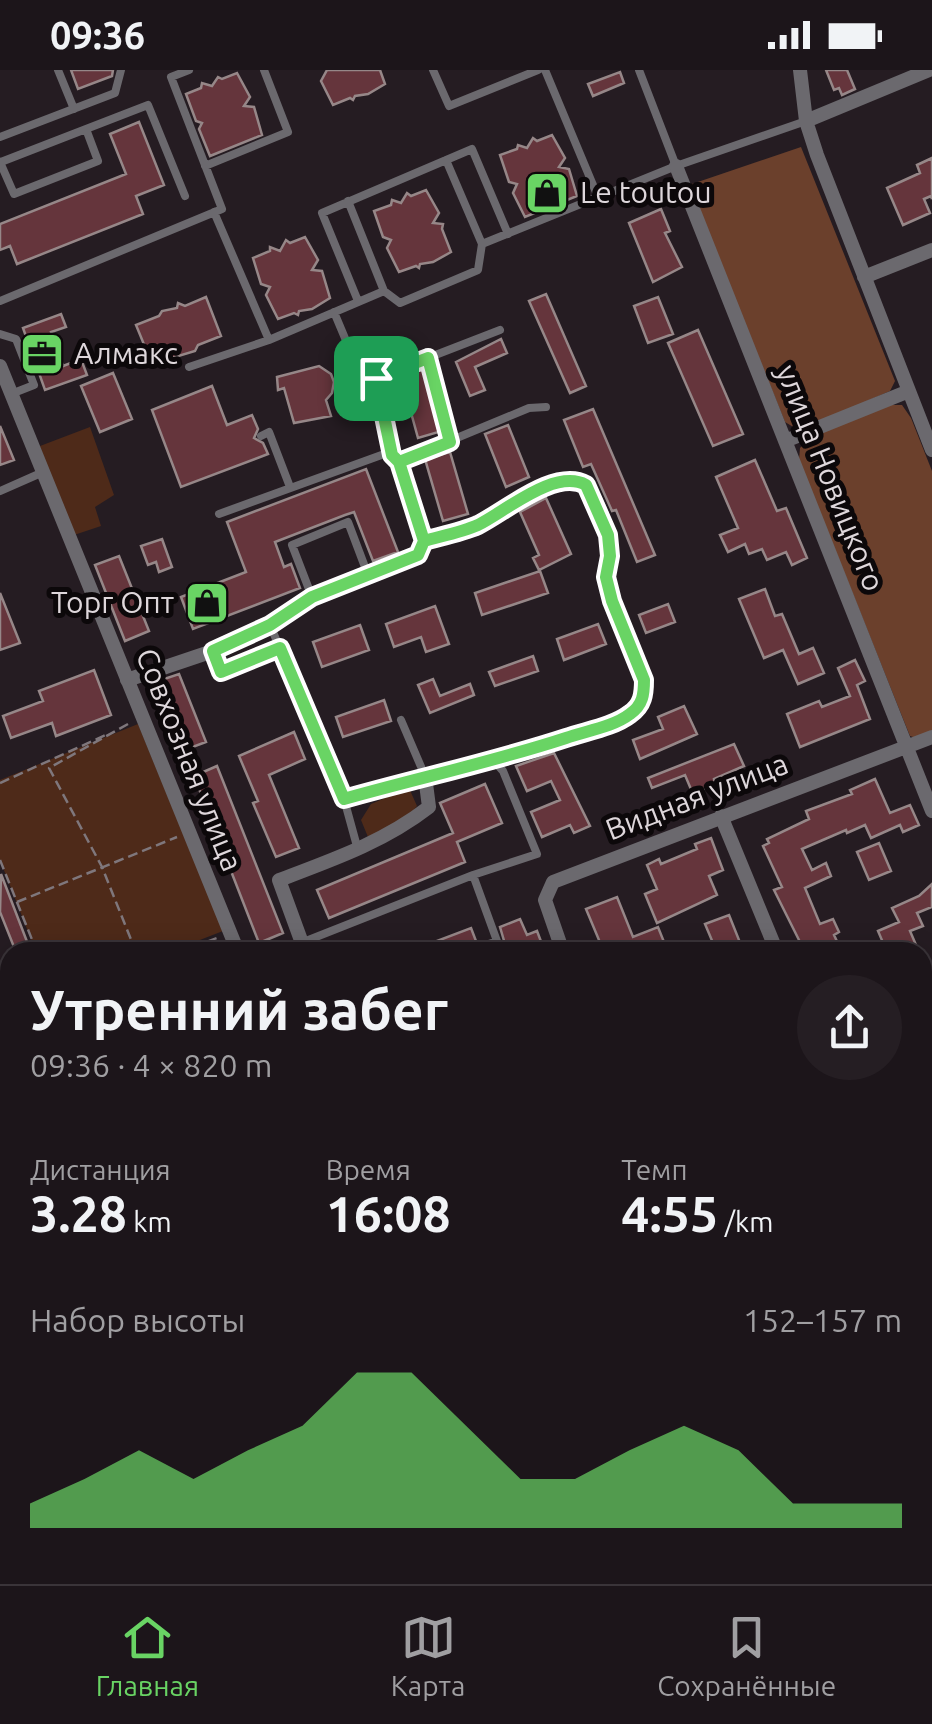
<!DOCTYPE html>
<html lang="ru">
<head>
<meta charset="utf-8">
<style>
	:root { --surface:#1c151a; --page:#251e23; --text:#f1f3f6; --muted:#a09fa2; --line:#3a3439; --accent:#69d464 }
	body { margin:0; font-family:Ubuntu,sans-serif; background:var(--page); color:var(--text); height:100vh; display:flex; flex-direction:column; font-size:38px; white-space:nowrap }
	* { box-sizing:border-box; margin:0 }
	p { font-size:32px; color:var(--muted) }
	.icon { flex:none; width:55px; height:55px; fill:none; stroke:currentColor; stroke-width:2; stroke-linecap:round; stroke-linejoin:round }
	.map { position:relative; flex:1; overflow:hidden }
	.panel { position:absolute; left:0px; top:872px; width:932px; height:642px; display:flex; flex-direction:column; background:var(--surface); border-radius:30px 30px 0 0; box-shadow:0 5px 25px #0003,0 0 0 2px var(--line) }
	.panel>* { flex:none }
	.pin { position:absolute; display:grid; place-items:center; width:85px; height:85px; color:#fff; margin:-42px; border-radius:20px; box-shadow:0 5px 15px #0006 }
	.round { display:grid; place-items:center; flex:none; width:105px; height:105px; border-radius:52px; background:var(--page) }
	.overview { display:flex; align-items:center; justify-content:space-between; height:170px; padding:0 30px }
	h1 { font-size:55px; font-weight:700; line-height:75px }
	.stats { display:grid; grid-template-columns:repeat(3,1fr); gap:15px; height:170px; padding:10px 30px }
	.stats div { display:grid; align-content:center }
	.stats b { font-size:50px; font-weight:700 }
	.stats small { font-size:28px; font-weight:400 }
	.stats p { font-size:28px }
	.chart { height:280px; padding:20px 30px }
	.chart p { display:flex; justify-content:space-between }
	.chart svg { width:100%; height:180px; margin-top:10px; fill:var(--accent); opacity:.7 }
	.status { display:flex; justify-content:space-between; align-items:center; height:70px; padding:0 50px; background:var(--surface); direction:ltr }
	.status svg { height:28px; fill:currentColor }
	.tab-bar { display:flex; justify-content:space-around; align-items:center; height:140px; border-top:2px solid var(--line); background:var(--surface); font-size:28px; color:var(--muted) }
	.tab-bar a { display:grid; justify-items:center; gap:5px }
	.tab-bar .active { color:var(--accent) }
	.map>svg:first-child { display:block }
	.green { fill:#4e2a19 }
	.forest { fill:#6b402c }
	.building { fill:#65353c; stroke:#968788; stroke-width:2.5 }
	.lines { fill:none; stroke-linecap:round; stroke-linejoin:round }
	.path { stroke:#7f777c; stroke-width:2.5; stroke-dasharray:10 5; stroke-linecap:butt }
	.lane { stroke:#6b696e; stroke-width:8 }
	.street { stroke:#6b696e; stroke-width:14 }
	.route-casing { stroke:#fff; stroke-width:20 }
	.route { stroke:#69d464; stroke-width:12 }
	.labels { text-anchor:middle; stroke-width:10; stroke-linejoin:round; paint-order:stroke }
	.poi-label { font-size:30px; fill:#ded7db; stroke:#0c080a; text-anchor:start }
	.street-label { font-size:30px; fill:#ded7db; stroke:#0c080a }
</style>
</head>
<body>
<div class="status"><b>09:36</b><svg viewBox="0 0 49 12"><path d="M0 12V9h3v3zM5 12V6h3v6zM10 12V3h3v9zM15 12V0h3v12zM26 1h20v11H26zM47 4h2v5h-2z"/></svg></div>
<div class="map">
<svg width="932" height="1514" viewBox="0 0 932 1514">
	<rect width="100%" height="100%" fill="#251c22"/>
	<path class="green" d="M90 357 114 425 95 437 101 456 71 466 40 376Z
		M138 654 223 861 169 882H36L0 790V710Z
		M409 718 417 736 405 750 368 767 361 750 371 734Z
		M317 1505H361L365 1514H320Z
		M752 1505H782L786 1514 733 1513Z"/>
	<path class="forest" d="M801 77 895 311 890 321 808 357 795 358 785 352 689 115Z
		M891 335H902L911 348 932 401V661L916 668 910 666 799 390 800 378 812 365Z"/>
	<path class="building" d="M71 0H113L112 6 78 19Z
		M327 0H380L385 14 368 24 355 26 353 30 350 28 333 35 321 11Z
		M826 0H847L855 19 842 25 839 18 834 20Z
		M620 2 624 13 593 26 588 14Z
		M237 3 250 27 244 36 254 37 262 65 210 86 199 59 202 53 196 51 186 24 201 18 202 13 212 16 218 7 222 9Z
		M139 52 164 115 136 126 143 144 17 194 10 176 0 180V154L126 104 110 64Z
		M552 65 565 88 559 97 569 99 577 126 525 147 513 123 517 114 509 112 500 85 517 79 518 75 527 78 533 68 537 71Z
		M932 88V129L931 126 924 129 930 143 903 155 887 118 920 103 917 95Z
		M426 120 439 143 433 153 443 154 442 159 451 182 433 192 420 194 419 198 416 196 399 202 387 178 391 170 383 167 374 141 391 135 392 130 401 133 407 123 411 126Z
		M661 139 670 161 665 163 682 197 653 212 629 153Z
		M305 167 318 190 312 200 322 201 330 228 312 239 299 241 298 245 294 243 278 249 266 225 270 217 261 214 253 188 270 181V177L280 181 286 170 290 173Z
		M546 224 586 316 570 323 529 231Z
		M206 227 221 266 198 275 195 281 152 294 136 255 159 246 162 241 177 238 178 233 185 236Z
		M658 227 673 264 648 273 634 236Z
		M61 244 66 257 51 262 63 296 81 289 87 305 45 320 23 258Z
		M698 260 743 364 713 376 668 273Z
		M501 269 507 283 475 297 485 320 470 326 456 292Z
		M319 296 331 304 334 312 332 323 326 330 331 346 294 353 284 318 278 320 277 307Z
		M425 299 442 361 418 368 401 306Z
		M113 303 132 349 100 362 81 316Z
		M212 316 227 355 252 345 258 359 254 368 263 373 268 384 181 417 152 340Z
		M593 339 655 485 637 492 616 440 612 441 591 394 583 397 564 350Z
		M508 355 529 407 506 417 485 364Z
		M0 356 14 390 0 395Z
		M450 382 468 444 443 451 425 389Z
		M755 390 777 441 786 438 807 488 792 495 786 482 767 490 762 479 749 484 745 474 728 482 720 465 738 458 716 407Z
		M366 399 398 482 373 491 354 442 345 445 275 472 284 497 291 494 300 518 193 559 181 527 246 502 227 452Z
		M546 428 571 484 539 500 533 488 539 485 520 442Z
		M162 469 172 497 159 502 156 492 148 495 141 476Z
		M119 486 149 561 125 571 95 495Z
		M540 501 548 523 482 545 475 523Z
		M765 519 775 546 782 544 799 584 813 578 824 603 798 614 783 580 764 588 739 529Z
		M0 523 20 573 0 580Z
		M668 534 675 552 646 563 639 545Z
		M435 536 449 574 426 582 421 567 394 577 386 554Z
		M598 554 606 574 564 590 557 569Z
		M360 555 369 580 322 597 313 572Z
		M533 586 538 601 495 616 489 602Z
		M855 590 865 611 857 615 870 649 800 677 787 644 819 631 822 637 850 626 838 598Z
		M94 600 111 645 56 666 52 653 11 668 3 646 43 631 39 621Z
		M179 604 206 672 182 681 155 612Z
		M433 609 440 626 470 614 474 625 430 643 418 615Z
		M384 630 391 651 343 667 336 647Z
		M684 636 697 664 640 689 633 670 663 659 658 647Z
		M294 662 305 689 269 705 299 778 276 787 253 733 258 731 239 686Z
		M734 674 744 696 714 709 715 714 693 724 685 705 652 718 648 708Z
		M554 683 590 756 574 763 570 755 542 767 531 742 560 730 551 711 527 721 516 696Z
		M217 696 283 863 259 873 194 706Z
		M875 709 890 743 910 735 919 755 903 762 900 755 871 768 865 755 847 763 846 760 802 779 812 800 826 793 831 806 805 818 820 854 833 849 839 862 834 865 842 882H805L774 820 782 817 763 776 769 773 767 769 809 749 806 741 852 724 850 720Z
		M485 714 502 753 457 772 465 792 329 848 317 820 453 763 440 733Z
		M711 768 723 800 709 806 717 825 657 853 645 824 657 819 647 795 659 789 661 794 697 779 695 774Z
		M879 773 891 801 869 810 857 782Z
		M1 804 31 882H16L0 842Z
		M932 814V837L917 843 923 856 910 861 919 882H887L878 861 899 852 892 838 919 826Z
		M617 827 633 867 658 857 668 882H604L586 839Z
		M729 845 739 870 716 880 705 854Z
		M520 849 527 865 537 861 545 882H487L505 874 500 857Z
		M471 858 476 871 462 877 460 882H408Z"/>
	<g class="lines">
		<path class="path" d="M431 299 447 358
			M128 654 49 698 102 797 136 882
			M0 713 108 664
			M0 790 37 882
			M17 832 177 767
			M179 882 217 868"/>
		<path class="lane" d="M58 0 74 39
			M433 0 449 36 538 0
			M639 0 676 96 806 51
			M0 67 115 23 121 0
			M446 90 482 174
			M0 92 14 124 98 91 86 59 148 35 185 126
			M1 92 86 59
			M205 96 288 62 264 0
			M597 128 676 96
			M348 131 384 221
			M214 142 269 270 384 221 400 233 478 200 482 174 598 127 545 0
			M0 231 222 139 171 7 189 0
			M358 231 322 143 472 79 508 164
			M334 242 355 292 376 308 392 385
			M0 264 16 269 34 315 11 324
			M189 297 269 270
			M376 308 500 260
			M261 366 269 362 290 417
			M399 392 529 338 546 337
			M0 421 41 403
			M219 444 387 383 399 392 424 471
			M312 527 292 475 348 452 368 505
			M270 555 344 729 358 780
			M213 581 221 601 279 577
			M344 729 425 706 401 650
			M278 882 473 805 537 784 503 701 495 692
			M467 882 497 871 473 805
			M0 1266 10 1262
			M0 1415 10 1440
			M928 1422 932 1433
			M36 1505 40 1514
			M132 1505 136 1514
			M216 1505 219 1514
			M381 1505 385 1514
			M462 1505 465 1514
			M793 1505 796 1514
			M275 1514 296 1505 300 1514
			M690 1514 713 1505"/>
		<path class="street" d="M800 0 806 51 817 85 932 380
			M806 51 929 0
			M676 96 932 741
			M864 207 932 180
			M0 296 238 882
			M785 371 909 321
			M127 610 213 581 270 555 312 527 418 485 424 471C442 466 462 462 478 455 508 440 543 406 579 411 598 422 609 460 610 482 610 499 606 511 611 529 619 556 633 583 643 610L644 623 640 634 620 650 495 692 425 706 429 737C384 772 332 790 279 810L302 873
			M721 746 777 882
			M563 882 545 830 553 812 932 667
			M0 1054 10 1080
			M922 1112 932 1109
			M922 1333 932 1329
			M0 1412 10 1408
			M174 1505 178 1514
			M487 1505 490 1514"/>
	</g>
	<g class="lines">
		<g class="route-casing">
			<path id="route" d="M376 308 392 385 399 392 424 471 418 485 312 527 270 555 213 581 221 602 280 578 344 729C418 708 493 692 566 668 586 661 613 657 630 644 643 635 644 624 644 610L612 531 606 507 610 486 608 465 586 415C555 398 506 441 478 455 462 462 442 466 424 471L399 392 450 372 428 288 376 308"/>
		</g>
		<use href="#route" class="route"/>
	</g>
	<defs>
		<g id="shop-square" transform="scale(2.25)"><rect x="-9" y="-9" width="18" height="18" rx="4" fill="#69d464" stroke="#0c080a"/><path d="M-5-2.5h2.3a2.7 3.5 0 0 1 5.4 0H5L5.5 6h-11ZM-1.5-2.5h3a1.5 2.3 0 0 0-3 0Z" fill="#111"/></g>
		<g id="office-square" transform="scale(2.25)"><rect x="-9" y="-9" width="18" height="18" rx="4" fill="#69d464" stroke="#0c080a"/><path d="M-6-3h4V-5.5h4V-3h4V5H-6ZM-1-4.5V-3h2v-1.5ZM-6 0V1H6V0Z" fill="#111"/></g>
	</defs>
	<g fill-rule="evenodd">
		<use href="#shop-square" x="547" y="123"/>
		<use href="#office-square" x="42" y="284"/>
		<use href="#shop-square" x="207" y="533"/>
	</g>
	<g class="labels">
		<g class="poi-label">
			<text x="580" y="133">Le toutou</text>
			<text x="74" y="294">Алмакс</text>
			<text x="174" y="543" text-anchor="end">Торг Опт</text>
		</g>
		<g class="street-label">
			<text transform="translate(830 408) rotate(68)" y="10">улица Новицкого</text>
			<text transform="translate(189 690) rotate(68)" y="10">Совхозная улица</text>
			<text transform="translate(697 727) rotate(-21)" y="10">Видная улица</text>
		</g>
	</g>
</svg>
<div class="pin" style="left:376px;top:308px;background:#1e9e55"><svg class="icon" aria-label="arrive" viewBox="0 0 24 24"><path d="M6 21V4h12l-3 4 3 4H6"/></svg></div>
<section class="panel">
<div class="overview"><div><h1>Утренний забег</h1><p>09:36 · 4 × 820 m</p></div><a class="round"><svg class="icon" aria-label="share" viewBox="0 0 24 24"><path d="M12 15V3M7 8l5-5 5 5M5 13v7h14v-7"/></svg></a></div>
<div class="stats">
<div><p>Дистанция</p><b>3.28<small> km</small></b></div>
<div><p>Время</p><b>16:08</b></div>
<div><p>Темп</p><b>4:55<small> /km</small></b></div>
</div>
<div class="chart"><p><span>Набор высоты</span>152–157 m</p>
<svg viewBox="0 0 160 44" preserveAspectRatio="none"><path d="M0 44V38L10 32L20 25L30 32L40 25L50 19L60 6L70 6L80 19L90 32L100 32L110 25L120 19L130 25L140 38L150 38L160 38V44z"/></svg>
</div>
</section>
</div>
<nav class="tab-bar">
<a class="active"><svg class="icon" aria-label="home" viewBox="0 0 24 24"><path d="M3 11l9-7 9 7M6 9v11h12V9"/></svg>Главная</a>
<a><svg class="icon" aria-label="map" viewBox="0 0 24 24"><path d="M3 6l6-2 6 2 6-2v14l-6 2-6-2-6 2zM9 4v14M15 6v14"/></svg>Карта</a>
<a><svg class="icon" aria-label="saved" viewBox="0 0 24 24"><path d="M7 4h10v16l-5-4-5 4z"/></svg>Сохранённые</a>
</nav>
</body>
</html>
